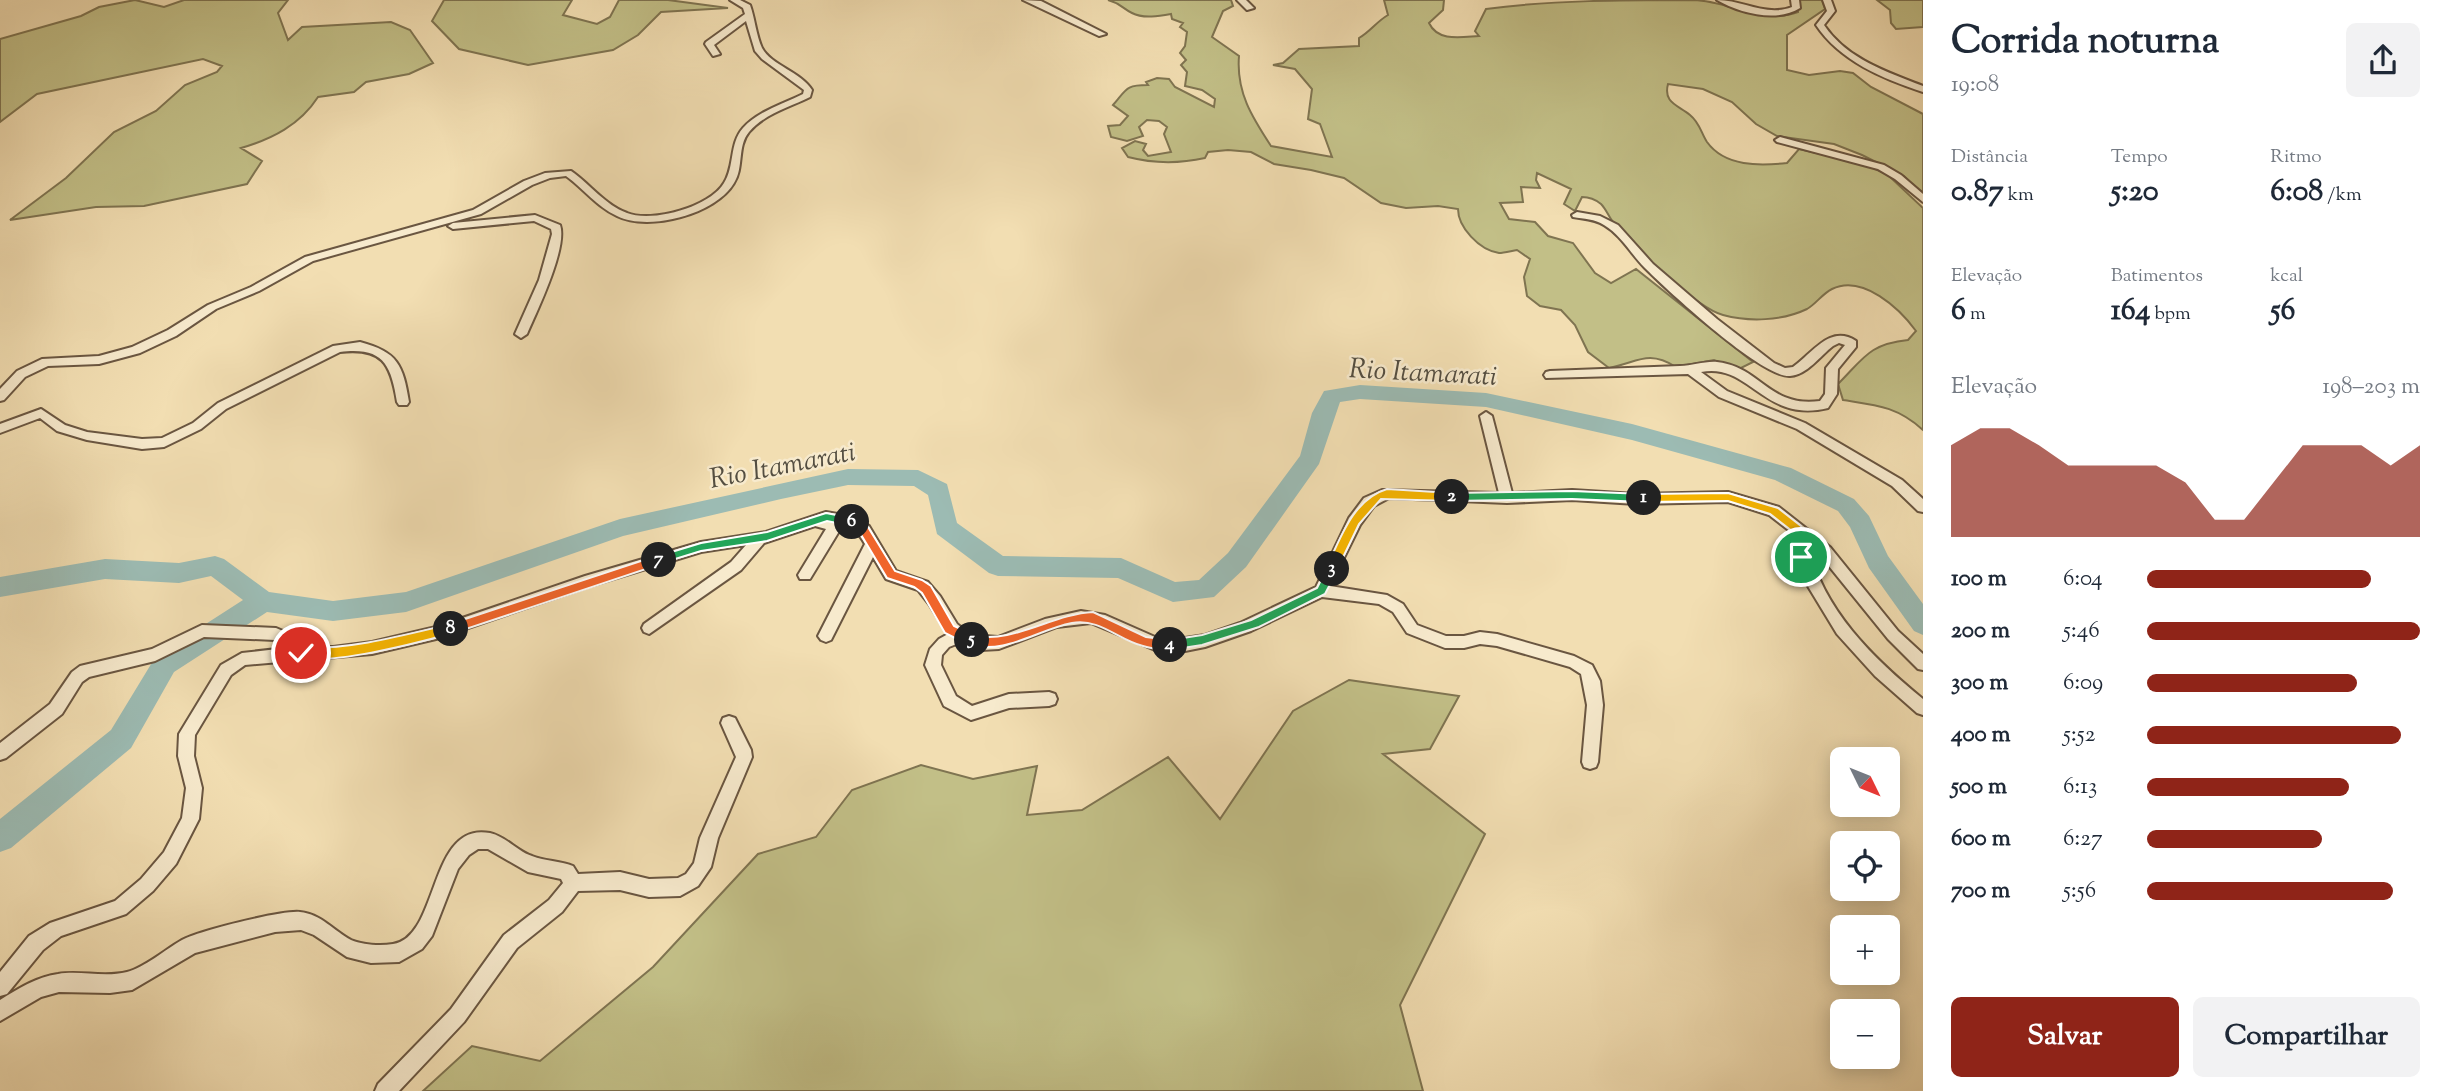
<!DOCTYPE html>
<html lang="pt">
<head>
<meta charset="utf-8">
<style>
	:root { --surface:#fff; --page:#f2f2f3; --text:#1f2937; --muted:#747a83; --accent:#8f2418 }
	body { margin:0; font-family:"Sorts Mill Goudy",serif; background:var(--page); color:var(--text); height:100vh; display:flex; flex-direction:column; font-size:26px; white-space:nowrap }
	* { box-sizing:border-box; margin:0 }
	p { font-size:23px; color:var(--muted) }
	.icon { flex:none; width:38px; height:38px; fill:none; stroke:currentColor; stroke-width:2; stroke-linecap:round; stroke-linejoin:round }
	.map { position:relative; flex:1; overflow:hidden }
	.panel { display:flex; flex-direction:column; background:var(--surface); width:525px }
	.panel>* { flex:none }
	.needle { width:46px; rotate:133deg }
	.fabs { position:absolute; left:1830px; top:747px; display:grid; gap:14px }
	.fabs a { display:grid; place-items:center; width:70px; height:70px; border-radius:10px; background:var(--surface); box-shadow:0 4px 18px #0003; font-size:35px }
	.pin { position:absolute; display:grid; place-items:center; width:60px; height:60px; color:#fff; margin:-30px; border:4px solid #fff; border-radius:50%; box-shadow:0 2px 7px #0007 }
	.km { position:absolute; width:35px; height:35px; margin:-18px; border-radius:50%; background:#222; color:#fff; font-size:19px; line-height:35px; text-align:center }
	.round { display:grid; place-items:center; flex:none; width:74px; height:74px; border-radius:10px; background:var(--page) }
	.head { display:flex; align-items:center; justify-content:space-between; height:119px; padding:0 28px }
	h1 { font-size:38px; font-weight:800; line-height:52px }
	.metrics { display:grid; grid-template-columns:repeat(3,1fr); gap:10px; height:119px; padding:7px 28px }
	.metrics div { display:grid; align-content:center }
	.metrics b { font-size:30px; font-weight:800 }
	.metrics small { font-size:19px; font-weight:400 }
	.metrics p { font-size:19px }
	.chart { height:196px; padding:14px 28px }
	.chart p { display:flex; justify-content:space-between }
	.chart svg { width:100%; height:126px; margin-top:7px; fill:var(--accent); opacity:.7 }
	.button { display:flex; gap:14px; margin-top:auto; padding:14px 28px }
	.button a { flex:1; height:80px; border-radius:10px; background:var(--accent); color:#fff; font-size:28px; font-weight:800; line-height:80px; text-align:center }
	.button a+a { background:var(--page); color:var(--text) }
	ul { padding:0 28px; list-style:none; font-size:23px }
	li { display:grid; grid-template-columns:112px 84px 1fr; align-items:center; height:52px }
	li i { height:18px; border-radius:9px; background:var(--accent) }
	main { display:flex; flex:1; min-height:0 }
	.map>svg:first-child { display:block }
	.green { fill:#c2bf87; stroke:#7f7451; stroke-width:2 }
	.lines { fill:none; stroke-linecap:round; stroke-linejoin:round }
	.river { fill:#9cbbb3; fill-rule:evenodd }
	.minor-casing { stroke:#6a5641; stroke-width:4 }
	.minor { fill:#f7eacd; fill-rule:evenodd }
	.split-1 { fill:#f5b400; stroke:#fff; stroke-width:2 }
	.split-2 { fill:#22a559; stroke:#fff; stroke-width:2 }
	.split-3 { fill:#f5b400; stroke:#fff; stroke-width:2 }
	.split-4 { fill:#22a559; stroke:#fff; stroke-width:2 }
	.split-5 { fill:#f0652b; stroke:#fff; stroke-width:2 }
	.split-6 { fill:#f0652b; stroke:#fff; stroke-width:2 }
	.split-7 { fill:#22a559; stroke:#fff; stroke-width:2 }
	.split-8 { fill:#f0652b; stroke:#fff; stroke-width:2 }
	.split-9 { fill:#f5b400; stroke:#fff; stroke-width:2 }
	.labels { text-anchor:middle; stroke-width:5; stroke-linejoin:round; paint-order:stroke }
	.water-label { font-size:28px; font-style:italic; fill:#544e41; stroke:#f7eacd }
</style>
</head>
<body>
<main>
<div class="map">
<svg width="1923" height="1091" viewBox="0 0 1923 1091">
	<rect width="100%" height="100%" fill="#f2deb2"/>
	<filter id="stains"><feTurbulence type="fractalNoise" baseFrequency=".00286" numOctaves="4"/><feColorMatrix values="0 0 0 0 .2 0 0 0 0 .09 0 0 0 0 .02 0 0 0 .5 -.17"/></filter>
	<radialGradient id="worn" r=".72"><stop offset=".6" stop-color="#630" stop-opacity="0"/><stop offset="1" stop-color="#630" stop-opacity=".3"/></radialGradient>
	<path class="green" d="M135 0 164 7 184 0H288L278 13 288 40 302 27 391 22 410 30 433 63 409 74 366 82 354 92 318 97C300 125 272 139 241 148L262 161 247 184 144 206 96 207 10 220 66 178 114 132 156 111 185 85 217 72 222 66 203 59 37 94 0 122V39L81 16 99 7Z
		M444 0H572L563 15 597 24 610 17 619 0H668L728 8 661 12 638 35 613 50 528 65 459 49 432 21Z
		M1108 0H1231L1233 6 1223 11 1212 37 1239 56C1236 92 1252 117 1271 146L1332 157 1320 124 1308 119 1312 89 1295 69 1273 65 1283 63 1299 49 1359 46V38C1371 31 1376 22 1388 15L1384 0H1444L1443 10 1429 23C1438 42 1461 37 1479 36L1475 31 1486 9C1553 0 1625 0 1694 0 1729 1 1763 25 1798 12V0H1822L1825 9 1787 35V70L1809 75 1840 71 1853 73 1871 87 1923 114V190L1920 192 1904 176 1862 155 1834 144 1777 136 1756 124 1732 102 1703 89 1668 84C1663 103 1678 105 1690 115 1700 123 1701 133 1707 142 1725 167 1760 166 1787 163L1799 149 1865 164 1888 175 1923 208V430C1897 406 1875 405 1843 400L1838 384C1864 358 1869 344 1908 340L1916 331C1900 309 1863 274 1832 289 1822 294 1816 304 1807 309 1782 321 1749 322 1723 315 1696 308 1632 245 1613 222 1609 217 1606 209 1601 204 1595 199 1589 197 1582 197L1575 211 1564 204 1571 189 1537 173 1536 180 1540 188 1521 187 1523 202 1500 203 1509 219 1535 222 1548 236 1573 243 1595 273 1611 283 1636 269 1753 362 1739 369 1714 360 1676 367C1647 349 1637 363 1609 368L1588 352 1575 325 1561 310 1540 306 1527 296 1524 277 1530 259 1517 250C1511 251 1504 253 1499 253 1479 250 1458 227 1458 209L1438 206 1406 208 1381 203 1344 178 1311 170 1274 164 1251 152 1228 150 1208 152 1205 158C1178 164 1155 164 1128 157L1122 148 1135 141 1146 144 1143 150 1148 156 1171 152 1164 134 1167 127 1159 121 1147 120 1139 127 1143 136 1127 141 1111 137 1108 126 1120 125 1128 116 1113 105C1127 89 1125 85 1148 85L1146 82 1157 78 1169 79 1175 87 1214 107 1215 99 1202 90 1185 86 1187 72 1181 65 1186 60 1180 53 1185 46 1187 32 1180 27 1183 23 1172 19 1171 14C1160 16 1143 19 1132 13 1122 8 1120 3 1108 0Z
		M1877 0H1923V27L1896 29 1891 23 1890 10Z
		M1349 680 1459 696 1430 749 1383 754 1485 834 1400 1005 1423 1091H423L472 1046 540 1061 653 967 758 854 816 837 852 790 921 765 973 779 1037 766 1027 815 1082 810 1168 757 1220 819 1293 711Z"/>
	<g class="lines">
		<path class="river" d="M1360 385 1486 393 1632 424 1791 468 1854 499 1869 516 1888 556 1923 604V635L1914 631 1869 568 1850 527 1838 511 1775 480 1632 440 1486 407 1360 399 1340 402 1319 464 1246 567 1214 597 1173 602 1118 578 998 576 989 573 937 534 928 495 914 486 848 485 781 499 623 536 406 612 333 621 267 612 174 672 131 748 11 848 0 852V819L111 730 156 656 243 600 211 576 179 583 105 579 0 597V577L105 559 179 563 215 556 224 559 269 592 333 601 406 592 620 519 848 469 918 470 947 484 957 523 1003 556 1121 558 1175 582 1199 580 1228 553 1300 456 1312 413 1324 391Z"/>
		<g class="minor-casing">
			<path id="minor" d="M730 0H740L750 5C755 19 756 35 762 48 771 65 801 72 812 90L810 97C790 107 764 114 749 132 737 146 744 168 734 183 716 214 649 232 617 216 597 207 584 189 566 176L550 178 532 185 481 214 313 261 259 291 216 309 176 336 140 353 99 364 48 366 25 377 4 400 0 401V389L17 371 42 359 99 356 132 347 168 330 208 305 251 287 305 257 473 210 524 181 545 173 571 171C590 184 605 205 627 213 652 223 710 207 724 183 735 166 729 144 743 128 758 111 783 104 803 94L804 90 762 59 755 51 746 21 714 45 720 54 713 56 705 44 706 42 745 14 743 8Z
				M1023 0 1041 1 1106 34 1099 36Z
				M1237 0H1246L1254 8 1247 10Z
				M1717 0C1743 0 1766 17 1792 7L1791 0H1799L1800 8C1777 23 1739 13 1717 0Z
				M1823 0H1831L1835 11 1824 25C1847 59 1887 72 1923 86V92C1883 79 1840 61 1816 25L1827 11Z
				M1780 137 1884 165 1901 175 1923 194V202L1895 179 1878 169 1777 142 1775 140Z
				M1577 212 1600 216 1618 225 1653 264 1717 319 1774 363 1785 368 1793 367C1813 353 1830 324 1856 341V347L1838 369 1837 394 1828 408C1764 424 1750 362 1701 372L1727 391 1805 423 1902 480 1923 499V512L1918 511 1892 486 1797 429 1719 397 1688 374 1546 378 1544 375 1546 372 1550 371C1593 369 1637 368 1680 366 1692 366 1705 361 1717 362 1761 367 1769 408 1820 401L1825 394 1826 368 1845 345 1839 343 1833 346C1820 356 1807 375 1790 376 1762 378 1667 290 1645 268 1631 254 1621 235 1604 225 1595 219 1584 219 1573 217L1572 215Z
				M535 215 560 225C568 247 537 311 527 334L521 338 515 334 539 280 552 234 551 229 534 221 453 229 448 226 453 223Z
				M360 342C398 352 403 365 409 402L407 405H399L397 402C391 363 382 347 340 352L226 409 201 429 164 447 142 449 87 440 57 431 40 418 0 433V424L41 409 65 425 87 432 142 439 162 438 193 423 218 403 333 346Z
				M1486 412 1492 416 1512 493 1572 490 1636 494 1728 492 1779 507 1830 547 1898 631 1923 654V670L1918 669 1888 639 1820 555 1808 545C1823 610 1873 658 1923 699V715L1917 713 1875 676 1837 634 1806 583 1796 557 1791 532 1769 515 1728 502 1636 504 1572 500 1507 503 1389 498 1374 506 1360 525 1330 586 1387 595 1403 604 1417 625 1446 636H1464L1480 632 1497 634 1574 656 1592 665 1600 681 1603 705 1598 762 1596 767 1590 769 1584 767 1582 762 1587 705 1581 674 1570 667 1497 646 1480 644 1464 648H1445L1407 633 1393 612 1379 604 1322 597 1251 631 1205 647 1185 651 1155 650 1091 623 1057 627 999 649 981 650 959 643 949 647 942 655 941 665 956 696 972 706 1009 694 1049 692 1055 694 1057 699 1055 704 1049 706 1009 708 971 720 944 706 925 665 930 649 939 639 948 634 929 604 918 590 886 579 873 557 831 640 826 642 821 640 818 636 865 544C859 533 852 526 839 524L841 528 810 579H800L798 575 826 529 815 526 764 543 741 570 649 634 644 632 642 628 644 624 731 562 746 545 701 552 587 587 436 639 372 654 245 665 231 675 195 735 194 756 202 788 199 819 176 864 153 891 126 914 61 936 43 950 7 994 0 996V972L29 936 50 923 115 901 141 879 164 852 182 818 186 788 178 756 179 734 221 665 242 653 286 648 275 640 204 637 155 661 89 677 82 682 62 714 6 758 0 760V743L50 704 72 672 80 666 152 649 202 625 276 628 290 634 304 647H333L372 642 436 627 585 576 701 542 766 532 826 512 855 517 869 526 896 571 928 582 940 596 957 624 971 635 998 637 1045 619 1081 611 1105 615 1155 637 1185 638 1205 635 1240 623 1316 587 1349 518 1364 498 1382 490 1499 493 1480 416Z
				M729 716 735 718 751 750 752 757 718 838 711 867 698 886 680 896 649 897 620 890 578 891 562 912 517 948 464 1022 399 1091H375L378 1084 451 1009 504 935 549 900 563 883 561 879 528 872 488 849H478L469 855 458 869 432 936 422 949 399 962 371 963 347 957 314 935 301 930 275 932 195 953 132 990 110 993 59 992 41 997 0 1021V1000C18 989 36 977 58 974 80 970 104 978 127 972 144 968 166 949 182 940 198 931 282 910 300 912 321 914 334 931 351 940 363 945 380 946 393 944 440 937 428 821 490 833 505 836 517 851 532 856 545 861 560 861 573 866L578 874 620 872 649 879 678 878 686 874 694 863 700 838 736 757 721 723 723 718Z"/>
		</g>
		<use href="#minor" class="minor"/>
	</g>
	<path class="split-1" d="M1728 493 1778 508 1801 526 1805 561 1801 562 1796 557 1792 531 1770 514 1728 501 1644 502 1638 498 1644 494Z"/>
	<path class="split-2" d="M1572 491 1644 494 1649 498 1644 502 1572 499 1452 501 1446 497 1452 493Z"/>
	<path class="split-3" d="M1387 489 1452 493 1457 497 1452 501 1381 499 1359 524 1336 572H1328L1326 569C1340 539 1353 499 1387 489Z"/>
	<path class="split-4" d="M1332 565 1338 569 1325 594 1259 627 1202 645 1170 650 1164 645 1170 640 1202 635 1251 620 1317 588 1328 566Z"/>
	<path class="split-5" d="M1093 612 1146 637 1170 640 1177 645 1170 650C1162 649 1152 649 1143 646 1118 640 1100 618 1072 623 1036 630 1005 656 967 644L966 640 972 635C1012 645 1052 614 1093 612Z"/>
	<path class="split-6" d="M852 518 868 527 895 571 922 580 931 586 954 626 976 636V644H967L945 633 922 593 914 587 887 578 860 533 848 525V519Z"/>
	<path class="split-7" d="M826 513 852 518 858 522 852 526 827 521 767 541 701 551 659 564 654 560 655 557 701 543 767 532Z"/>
	<path class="split-8" d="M659 555 665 560 664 563 451 634 445 629 447 625Z"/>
	<path class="split-9" d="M451 624 455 625V632C431 640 310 672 294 653L301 648C353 649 400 636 451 624Z"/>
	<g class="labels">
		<g class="water-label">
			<text transform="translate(1423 371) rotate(3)" y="10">Rio Itamarati</text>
			<text transform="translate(782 464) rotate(-11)" y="10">Rio Itamarati</text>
		</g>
	</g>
	<rect width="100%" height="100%" filter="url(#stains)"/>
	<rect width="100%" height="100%" fill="url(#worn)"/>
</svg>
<div class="fabs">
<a><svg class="needle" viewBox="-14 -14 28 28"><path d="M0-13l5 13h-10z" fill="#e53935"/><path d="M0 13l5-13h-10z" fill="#747a83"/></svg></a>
<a><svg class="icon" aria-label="locate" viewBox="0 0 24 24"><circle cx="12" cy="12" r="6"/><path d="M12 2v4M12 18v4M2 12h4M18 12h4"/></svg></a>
<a>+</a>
<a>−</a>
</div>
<div class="pin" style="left:1801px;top:557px;background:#1e9e55"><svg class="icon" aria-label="arrive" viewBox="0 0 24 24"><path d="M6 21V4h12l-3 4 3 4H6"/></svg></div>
<div class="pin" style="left:301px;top:653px;background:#d93025"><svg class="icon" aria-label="check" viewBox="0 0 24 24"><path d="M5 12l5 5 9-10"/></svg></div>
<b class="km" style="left:1644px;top:498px">1</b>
<b class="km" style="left:1452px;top:497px">2</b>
<b class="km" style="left:1332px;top:569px">3</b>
<b class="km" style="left:1170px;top:645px">4</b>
<b class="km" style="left:972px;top:640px">5</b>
<b class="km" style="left:852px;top:522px">6</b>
<b class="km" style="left:659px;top:560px">7</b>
<b class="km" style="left:451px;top:629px">8</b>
</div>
<section class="panel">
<div class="head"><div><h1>Corrida noturna</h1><p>19:08</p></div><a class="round"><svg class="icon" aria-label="share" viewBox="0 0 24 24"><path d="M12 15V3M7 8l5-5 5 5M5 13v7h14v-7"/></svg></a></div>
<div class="metrics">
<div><p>Distância</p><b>0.87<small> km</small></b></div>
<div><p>Tempo</p><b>5:20</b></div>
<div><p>Ritmo</p><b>6:08<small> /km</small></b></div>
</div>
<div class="metrics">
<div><p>Elevação</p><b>6<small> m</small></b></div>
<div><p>Batimentos</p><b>164<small> bpm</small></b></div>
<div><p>kcal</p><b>56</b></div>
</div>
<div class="chart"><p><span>Elevação</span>198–203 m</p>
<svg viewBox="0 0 160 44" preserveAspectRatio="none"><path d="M0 44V12L10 6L20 6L30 12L40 19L50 19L60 19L70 19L80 25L90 38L100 38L110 25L120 12L130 12L140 12L150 19L160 12V44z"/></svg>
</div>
<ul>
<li><b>100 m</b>6:04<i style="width:82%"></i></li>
<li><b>200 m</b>5:46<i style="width:100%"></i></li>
<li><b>300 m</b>6:09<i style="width:77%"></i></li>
<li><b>400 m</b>5:52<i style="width:93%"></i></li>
<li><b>500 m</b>6:13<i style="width:74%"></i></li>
<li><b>600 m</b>6:27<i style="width:64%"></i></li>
<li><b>700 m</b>5:56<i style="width:90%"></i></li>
</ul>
<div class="button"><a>Salvar</a><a>Compartilhar</a></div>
</section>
</main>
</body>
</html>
